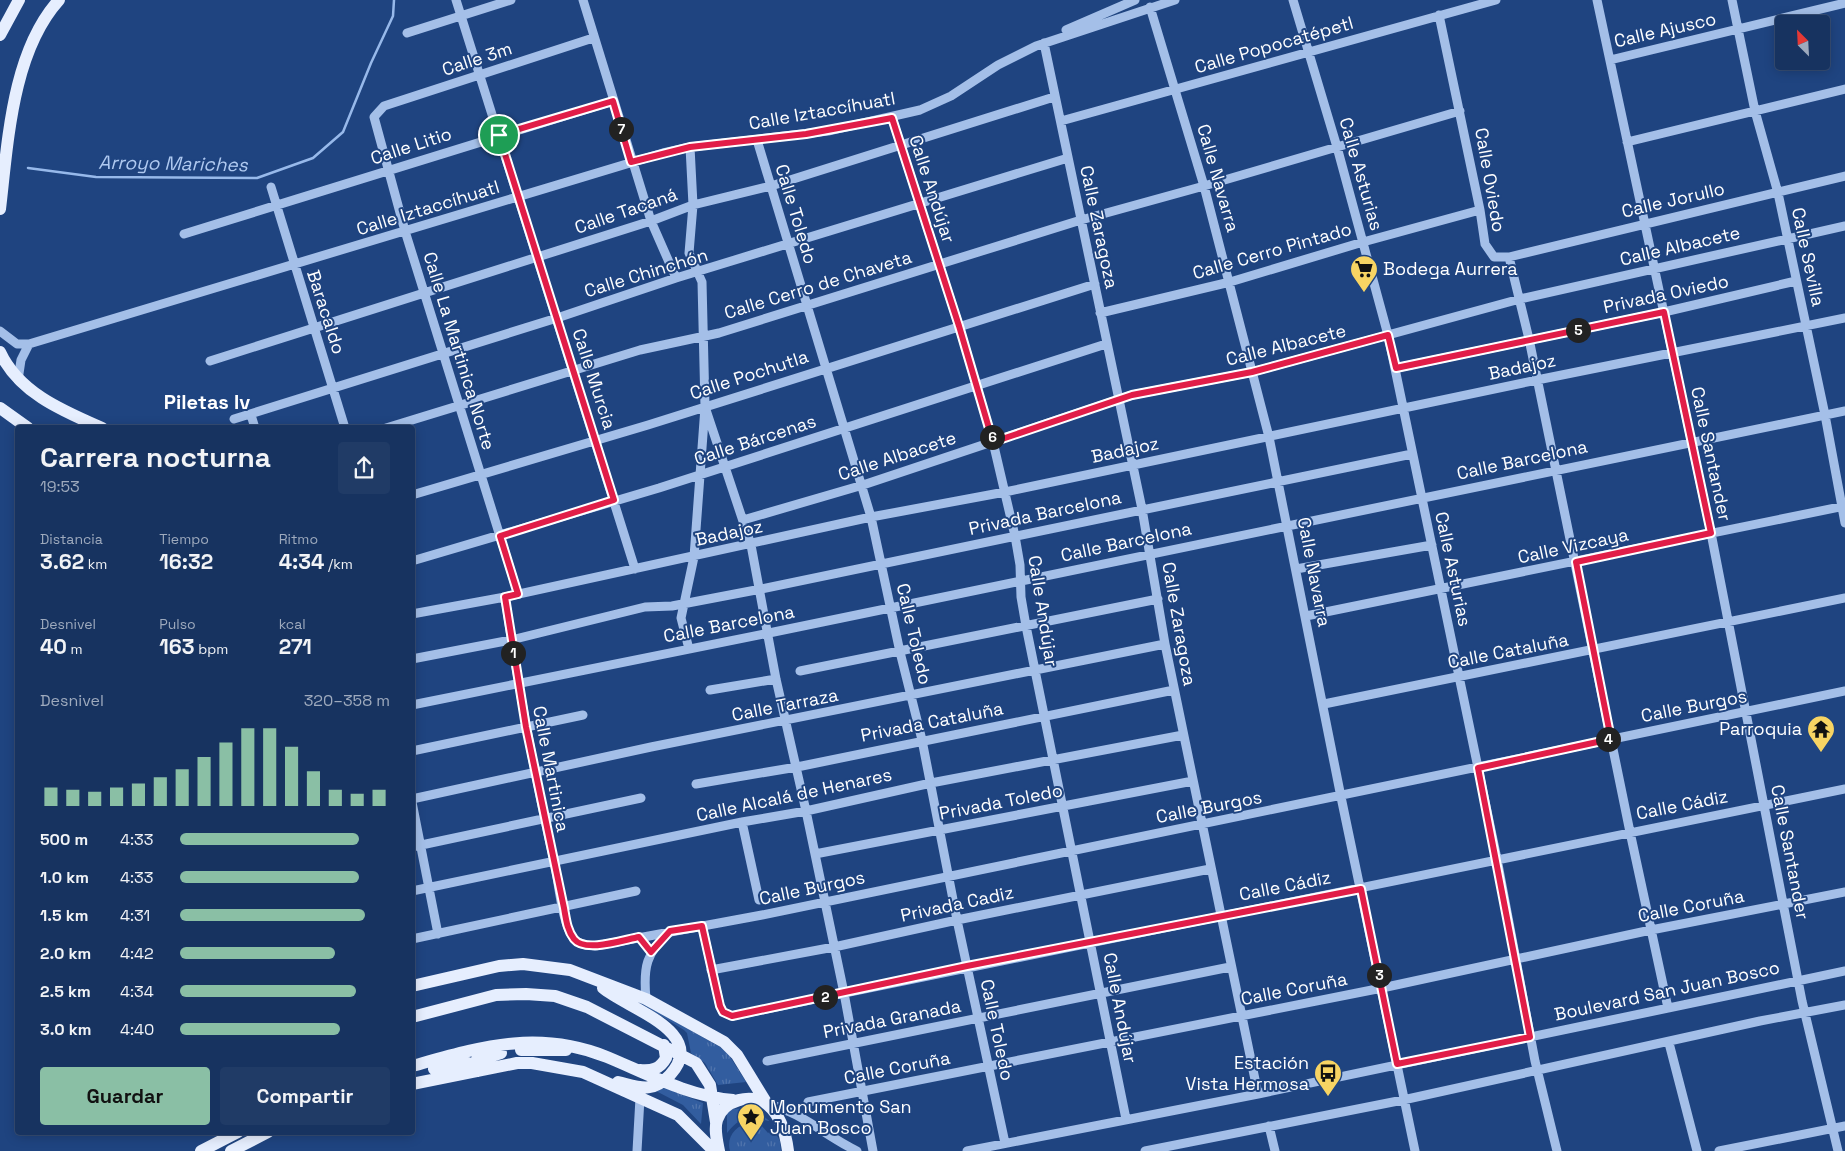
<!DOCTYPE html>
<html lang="es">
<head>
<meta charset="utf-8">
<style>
	:root { --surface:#173360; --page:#203b66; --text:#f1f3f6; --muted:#9eaabd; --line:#364e75; --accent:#8abfa5 }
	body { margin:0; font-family:"Space Grotesk",sans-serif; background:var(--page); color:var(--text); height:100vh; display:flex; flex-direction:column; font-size:19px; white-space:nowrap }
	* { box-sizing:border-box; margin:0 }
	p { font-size:16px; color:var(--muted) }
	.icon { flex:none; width:28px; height:28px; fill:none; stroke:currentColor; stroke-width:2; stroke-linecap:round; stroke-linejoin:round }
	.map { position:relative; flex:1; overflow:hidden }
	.side { position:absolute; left:15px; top:425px; width:400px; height:710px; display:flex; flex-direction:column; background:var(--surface); border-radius:5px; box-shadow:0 2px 12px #0003,0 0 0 1px var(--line) }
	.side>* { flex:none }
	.needle { width:32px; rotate:336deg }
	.controls { position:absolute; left:1775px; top:15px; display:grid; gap:10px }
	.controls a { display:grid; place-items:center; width:55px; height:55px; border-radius:5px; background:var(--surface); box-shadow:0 2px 12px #0003,0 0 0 1px var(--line); font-size:25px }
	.pin { position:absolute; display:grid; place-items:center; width:42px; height:42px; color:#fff; margin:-21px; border:2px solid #fff; border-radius:50%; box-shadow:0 1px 5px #0007 }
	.km { position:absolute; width:25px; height:25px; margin:-12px; border-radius:50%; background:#222; color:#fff; font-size:14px; line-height:25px; text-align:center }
	.round { display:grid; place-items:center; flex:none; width:52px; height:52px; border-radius:5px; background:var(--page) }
	.head { display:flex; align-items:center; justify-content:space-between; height:85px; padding:0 25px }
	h1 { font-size:28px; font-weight:700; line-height:38px }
	.stats { display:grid; grid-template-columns:repeat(3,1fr); gap:8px; height:85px; padding:5px 25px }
	.stats div { display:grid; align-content:center }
	.stats b { font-size:21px; font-weight:700 }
	.stats small { font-size:14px; font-weight:400 }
	.stats p { font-size:14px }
	.chart { height:140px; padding:10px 25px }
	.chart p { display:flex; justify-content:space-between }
	.chart svg { width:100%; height:90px; margin-top:5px; stroke:var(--accent); stroke-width:6 }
	.cta { display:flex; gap:10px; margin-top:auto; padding:10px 25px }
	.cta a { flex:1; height:58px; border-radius:5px; background:var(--accent); color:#111; font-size:20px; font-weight:700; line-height:58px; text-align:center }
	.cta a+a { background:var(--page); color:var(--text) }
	ul { padding:0 25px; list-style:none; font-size:16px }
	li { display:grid; grid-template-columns:80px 60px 1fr; align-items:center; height:38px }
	li i { height:12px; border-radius:6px; background:var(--accent) }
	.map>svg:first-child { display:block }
	.grass { fill:url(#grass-tufts) }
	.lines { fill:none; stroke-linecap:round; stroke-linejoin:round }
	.stream { stroke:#97b9ea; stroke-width:2.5 }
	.minor { stroke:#a4bfe8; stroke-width:9 }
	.major { stroke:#e6eefe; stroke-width:12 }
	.route-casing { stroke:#fff; stroke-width:10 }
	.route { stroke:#e11d48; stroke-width:6 }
	.labels { text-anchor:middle; stroke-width:4; stroke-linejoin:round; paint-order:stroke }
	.street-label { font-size:18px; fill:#fff; stroke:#1f4480 }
	.poi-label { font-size:18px; fill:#fff; stroke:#1f4480; text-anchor:start }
	.water-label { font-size:19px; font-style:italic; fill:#afc9f0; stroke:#1f4480 }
	.quarter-label { font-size:20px; font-weight:bold; fill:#fff; stroke:#1f4480 }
</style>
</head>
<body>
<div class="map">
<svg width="1845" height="1151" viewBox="0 0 1845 1151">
	<defs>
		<pattern id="grass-tufts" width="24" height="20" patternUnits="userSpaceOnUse" patternTransform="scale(1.25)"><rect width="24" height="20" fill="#325d9f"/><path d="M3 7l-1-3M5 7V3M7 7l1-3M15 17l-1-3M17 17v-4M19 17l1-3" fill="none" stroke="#5175ad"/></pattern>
	</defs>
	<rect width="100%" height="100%" fill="#1f4480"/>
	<path class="grass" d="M624 993 720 1047 729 1055 746 1082 718 1085 705 1063 691 1053 687 1033 684 1030Z
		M665 1088 703 1103 701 1124 683 1105 656 1091Z
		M749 1108 757 1110 769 1121C750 1116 739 1117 727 1133V1113L732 1109Z
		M750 1122 761 1125 768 1133 771 1131 770 1127H772L780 1141 781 1151H730C726 1136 736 1126 750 1122Z"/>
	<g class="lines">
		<path class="stream" d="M28 168 96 177 257 178 313 158 343 132 371 63 393 16 394 0"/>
		<path class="minor" d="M456 0 635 569
			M583 0 651 221 676 278
			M1293 0 1337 147 1388 335 1497 859 1535 1061 1557 1151
			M1597 0 1711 533 1802 1001 1838 1151
			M1732 0 1755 111 1778 193 1825 415 1845 523
			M1150 7 1204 186 1269 437 1341 797 1415 1151
			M1439 15 1480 210 1485 244 1494 257H1509L1845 176
			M1066 30 1135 0
			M407 33 511 0
			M1044 43 1142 509 1165 644 1258 1094
			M1610 60 1845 3
			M892 118 959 326 993 442 1015 536 1020 565 1021 597 1026 626 1126 1119
			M1061 121 1496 0
			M757 140 871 517 900 652 922 740 957 920 1005 1143
			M1627 142 1845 89
			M271 187 345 428
			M184 234 613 101
			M1509 257 1529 339 1630 832 1668 1008
			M1100 313 1230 282 1363 242 1480 210
			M0 331 17 344H29L663 153 690 147 828 131 920 110 951 96 998 65 1036 46 1175 0
			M210 361 651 221 693 205 771 186 1054 97
			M1396 368 1664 312 1796 281
			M18 380 21 360 29 344
			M705 407 751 545 776 679 806 811 844 993 873 1151
			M251 415 255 428
			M234 419 557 318 676 278 1068 158
			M386 428 640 350 719 333 1081 220 1204 186 1460 111
			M412 495 648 425 1095 284
			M743 520 863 485 1132 395 1252 372 1520 299 1845 226
			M412 561 659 488 1106 344
			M1296 569 1432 545
			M518 594 405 231 374 117 384 106 593 38
			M505 597C518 687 535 777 555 866 559 885 562 924 574 939 579 945 587 945 595 946L762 915 1845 691
			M412 614 505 597 871 517 1005 492 1537 380 1845 318
			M1306 616 1845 506
			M689 649 681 618 694 557 705 407 702 282 689 253 693 205 690 147
			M412 659 511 640 645 607 672 606 761 589 1412 454
			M800 671 1158 599
			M710 690 776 679
			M1324 704 1845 598
			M412 705 769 633 1845 411
			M412 751 583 715
			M696 784 797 767 1174 690
			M412 799 651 747 1165 644
			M412 802 438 934
			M742 822 759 900
			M412 847 641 798
			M815 854 1193 781
			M412 891 742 822 806 811 931 783 1183 735
			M702 926 720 1006 723 1012 732 1016 1845 789
			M412 939 636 891
			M711 970 834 947 957 920 1210 869
			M646 999C643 967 646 953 670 931
			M1669 1043 1697 1151
			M767 1061 1230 967
			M808 1102 1382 988 1651 930 1845 892
			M767 1104C800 1111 827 1137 857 1151
			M1269 1126 1275 1151
			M637 1151 640 1098
			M967 1151 1258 1094 1845 971
			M1145 1151 1403 1100 1760 1021 1845 1005
			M1719 1151 1845 1126"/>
		<path class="major" d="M0 35 19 0
			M0 209C8 141 12 52 59 0
			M0 352C19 393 63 411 102 428
			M0 408 28 428
			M412 986 499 966 523 964 570 970 646 999 724 1042 737 1055 767 1104
			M603 988C628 1009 709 1032 670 1075 652 1094 639 1087 618 1082
			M412 1017 496 995 526 994 555 996 587 1007 696 1063 710 1085 716 1122
			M521 1050H566
			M412 1066C481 1047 537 1029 607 1057 648 1074 688 1096 733 1100
			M434 1069 468 1063 478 1071
			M640 1070C652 1071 660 1069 666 1058L664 1045
			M472 1072 476 1061 501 1053
			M412 1084 517 1063H532L583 1072 678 1115 714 1151
			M201 1151 238 1132
			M231 1151 268 1132
			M719 1151C717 1141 714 1129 717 1120 723 1100 752 1092 768 1105 781 1116 786 1135 788 1151"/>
	</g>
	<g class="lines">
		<g class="route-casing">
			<path id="route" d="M613 101 631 162 690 147 806 134 892 118 959 326 993 442 1132 395 1252 372 1388 335 1396 368 1664 312 1711 533 1576 562 1611 739 1478 768 1530 1037 1397 1064 1361 889 967 966 732 1016 723 1012 720 1006 702 926 670 931 651 952 639 937C623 940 585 953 574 939 567 930 566 919 564 908L526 727 505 597 518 594 500 536 614 500 499 135Z"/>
		</g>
		<use href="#route" class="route"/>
	</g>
	<defs>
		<g id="supermarket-pin" transform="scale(1.4375)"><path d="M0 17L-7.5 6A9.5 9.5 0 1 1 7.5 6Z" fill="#f7d463" stroke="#1f4480"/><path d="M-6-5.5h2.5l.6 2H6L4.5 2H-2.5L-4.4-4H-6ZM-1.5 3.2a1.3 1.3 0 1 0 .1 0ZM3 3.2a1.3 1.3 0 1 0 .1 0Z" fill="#111"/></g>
		<g id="temple-pin" transform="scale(1.4375)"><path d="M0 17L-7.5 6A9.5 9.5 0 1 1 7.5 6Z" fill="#f7d463" stroke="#1f4480"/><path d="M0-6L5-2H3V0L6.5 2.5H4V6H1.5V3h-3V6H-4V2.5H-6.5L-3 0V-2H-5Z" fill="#111"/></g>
		<g id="bus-pin" transform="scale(1.4375)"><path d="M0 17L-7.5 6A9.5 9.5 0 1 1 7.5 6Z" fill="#f7d463" stroke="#1f4480"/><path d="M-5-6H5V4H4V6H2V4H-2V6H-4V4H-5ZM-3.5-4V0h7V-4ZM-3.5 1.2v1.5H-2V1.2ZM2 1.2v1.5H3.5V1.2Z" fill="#111"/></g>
		<g id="sight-pin" transform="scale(1.4375)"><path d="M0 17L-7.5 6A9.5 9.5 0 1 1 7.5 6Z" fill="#f7d463" stroke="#1f4480"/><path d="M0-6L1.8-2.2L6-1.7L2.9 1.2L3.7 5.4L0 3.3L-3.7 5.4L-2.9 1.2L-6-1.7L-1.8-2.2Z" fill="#111"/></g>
	</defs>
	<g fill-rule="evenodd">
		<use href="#supermarket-pin" x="1364" y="269"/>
		<use href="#temple-pin" x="1821" y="729"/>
		<use href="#bus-pin" x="1328" y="1073"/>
		<use href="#sight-pin" x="751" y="1117"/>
	</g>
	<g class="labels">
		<g class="street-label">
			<text transform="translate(1665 30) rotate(-13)" y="6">Calle Ajusco</text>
			<text transform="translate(1274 45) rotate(-16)" y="6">Calle Popocatépetl</text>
			<text transform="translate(477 59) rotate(-18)" y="6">Calle 3m</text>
			<text transform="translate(822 111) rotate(-10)" y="6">Calle Iztaccíhuatl</text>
			<text transform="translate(411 146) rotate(-18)" y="6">Calle Litio</text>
			<text transform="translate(1361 174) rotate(74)" y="6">Calle Asturias</text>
			<text transform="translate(1218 178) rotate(74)" y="6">Calle Navarra</text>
			<text transform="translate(1490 180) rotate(80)" y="6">Calle Oviedo</text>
			<text transform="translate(932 189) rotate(72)" y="6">Calle Andújar</text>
			<text transform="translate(1673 200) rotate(-13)" y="6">Calle Jorullo</text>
			<text transform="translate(428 208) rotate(-17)" y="6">Calle Iztaccíhuatl</text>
			<text transform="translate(626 211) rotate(-19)" y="6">Calle Tacaná</text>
			<text transform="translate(796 214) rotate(73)" y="6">Calle Toledo</text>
			<text transform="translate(1099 227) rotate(78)" y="6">Calle Zaragoza</text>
			<text transform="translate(1680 246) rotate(-13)" y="6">Calle Albacete</text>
			<text transform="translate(1272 251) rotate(-16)" y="6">Calle Cerro Pintado</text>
			<text transform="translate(1808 257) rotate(78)" y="6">Calle Sevilla</text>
			<text transform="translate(646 273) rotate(-17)" y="6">Calle Chinchón</text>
			<text transform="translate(818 285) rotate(-17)" y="6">Calle Cerro de Chaveta</text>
			<text transform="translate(1666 294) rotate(-12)" y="6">Privada Oviedo</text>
			<text transform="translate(326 312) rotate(72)" y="6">Baracaldo</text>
			<text transform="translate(1286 345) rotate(-14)" y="6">Calle Albacete</text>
			<text transform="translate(459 351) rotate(73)" y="6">Calle La Martinica Norte</text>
			<text transform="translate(1522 367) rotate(-12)" y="6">Badajoz</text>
			<text transform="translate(749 375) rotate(-18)" y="6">Calle Pochutla</text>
			<text transform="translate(594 379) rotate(72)" y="6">Calle Murcia</text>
			<text transform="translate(755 440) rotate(-18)" y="6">Calle Bárcenas</text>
			<text transform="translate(1125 450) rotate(-12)" y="6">Badajoz</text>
			<text transform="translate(1711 454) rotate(78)" y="6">Calle Santander</text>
			<text transform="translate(897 456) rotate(-18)" y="6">Calle Albacete</text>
			<text transform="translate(1522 460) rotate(-12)" y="6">Calle Barcelona</text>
			<text transform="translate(1045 513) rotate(-12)" y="6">Privada Barcelona</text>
			<text transform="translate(729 533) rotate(-12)" y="6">Badajoz</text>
			<text transform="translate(1126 542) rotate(-12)" y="6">Calle Barcelona</text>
			<text transform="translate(1573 546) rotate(-12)" y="6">Calle Vizcaya</text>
			<text transform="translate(1453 569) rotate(78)" y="6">Calle Asturias</text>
			<text transform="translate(1314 572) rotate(79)" y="6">Calle Navarra</text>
			<text transform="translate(1043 611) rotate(81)" y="6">Calle Andújar</text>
			<text transform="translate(729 624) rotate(-11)" y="6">Calle Barcelona</text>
			<text transform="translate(1179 624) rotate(80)" y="6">Calle Zaragoza</text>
			<text transform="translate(914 634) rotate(77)" y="6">Calle Toledo</text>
			<text transform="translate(1508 651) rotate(-11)" y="6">Calle Cataluña</text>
			<text transform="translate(785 705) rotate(-11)" y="6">Calle Tarraza</text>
			<text transform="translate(1694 706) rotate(-11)" y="6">Calle Burgos</text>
			<text transform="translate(932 722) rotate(-11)" y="6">Privada Cataluña</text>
			<text transform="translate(551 769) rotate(79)" y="6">Calle Martinica</text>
			<text transform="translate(794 795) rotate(-12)" y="6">Calle Alcalá de Henares</text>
			<text transform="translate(1001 802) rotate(-11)" y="6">Privada Toledo</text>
			<text transform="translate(1682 805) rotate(-11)" y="6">Calle Cádiz</text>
			<text transform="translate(1209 807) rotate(-11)" y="6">Calle Burgos</text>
			<text transform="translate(1790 852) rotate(79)" y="6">Calle Santander</text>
			<text transform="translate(1285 886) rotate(-11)" y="6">Calle Cádiz</text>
			<text transform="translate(812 888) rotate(-12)" y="6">Calle Burgos</text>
			<text transform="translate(957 904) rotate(-12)" y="6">Privada Cadiz</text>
			<text transform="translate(1691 906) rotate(-11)" y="6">Calle Coruña</text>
			<text transform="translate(1294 989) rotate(-11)" y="6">Calle Coruña</text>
			<text transform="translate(1667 991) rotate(-12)" y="6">Boulevard San Juan Bosco</text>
			<text transform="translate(1120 1008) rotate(79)" y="6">Calle Andújar</text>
			<text transform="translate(892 1019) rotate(-11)" y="6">Privada Granada</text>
			<text transform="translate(997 1030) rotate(78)" y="6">Calle Toledo</text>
			<text transform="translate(897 1068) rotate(-11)" y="6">Calle Coruña</text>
		</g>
		<g class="poi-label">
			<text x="1383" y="275">Bodega Aurrera</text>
			<text x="1802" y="735" text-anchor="end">Parroquia</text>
			<text x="1309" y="1069" text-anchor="end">Estación<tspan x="1309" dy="21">Vista Hermosa</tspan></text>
			<text x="770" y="1113">Monumento San<tspan x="770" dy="21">Juan Bosco</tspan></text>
		</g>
		<g class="water-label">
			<text transform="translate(173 163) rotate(1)" y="7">Arroyo Mariches</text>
		</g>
		<g class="quarter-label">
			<text x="207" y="409">Piletas Iv</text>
		</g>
	</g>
</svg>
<div class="controls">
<a><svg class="needle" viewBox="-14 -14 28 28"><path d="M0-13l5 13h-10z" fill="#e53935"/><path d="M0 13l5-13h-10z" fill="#9eaabd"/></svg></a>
</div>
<div class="pin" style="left:499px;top:135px;background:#1e9e55"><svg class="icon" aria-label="arrive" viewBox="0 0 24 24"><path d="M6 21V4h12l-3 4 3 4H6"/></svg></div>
<b class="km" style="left:513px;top:653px">1</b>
<b class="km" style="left:825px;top:997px">2</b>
<b class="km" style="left:1379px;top:975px">3</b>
<b class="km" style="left:1608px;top:739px">4</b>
<b class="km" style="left:1578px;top:330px">5</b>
<b class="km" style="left:992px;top:437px">6</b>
<b class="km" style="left:621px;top:129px">7</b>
<section class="side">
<div class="head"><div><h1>Carrera nocturna</h1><p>19:53</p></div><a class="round"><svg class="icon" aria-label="share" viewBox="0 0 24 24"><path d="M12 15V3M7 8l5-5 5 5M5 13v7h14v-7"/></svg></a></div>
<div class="stats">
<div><p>Distancia</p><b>3.62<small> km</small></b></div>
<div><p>Tiempo</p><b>16:32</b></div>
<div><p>Ritmo</p><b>4:34<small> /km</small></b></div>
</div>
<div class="stats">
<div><p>Desnivel</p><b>40<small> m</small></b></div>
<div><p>Pulso</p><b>163<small> bpm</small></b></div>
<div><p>kcal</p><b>271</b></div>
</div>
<div class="chart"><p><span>Desnivel</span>320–358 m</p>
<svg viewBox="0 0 160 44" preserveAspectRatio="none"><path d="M5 44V35M15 44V36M25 44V37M35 44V35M45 44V33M55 44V30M65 44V26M75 44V20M85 44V13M95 44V6M105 44V6M115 44V15M125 44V27M135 44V36M145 44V38M155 44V36"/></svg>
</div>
<ul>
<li><b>500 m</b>4:33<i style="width:85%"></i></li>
<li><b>1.0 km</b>4:33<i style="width:85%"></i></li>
<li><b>1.5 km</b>4:31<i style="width:88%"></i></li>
<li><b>2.0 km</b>4:42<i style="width:74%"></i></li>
<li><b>2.5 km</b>4:34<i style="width:84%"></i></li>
<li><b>3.0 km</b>4:40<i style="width:76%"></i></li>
</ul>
<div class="cta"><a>Guardar</a><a>Compartir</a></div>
</section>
</div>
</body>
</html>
